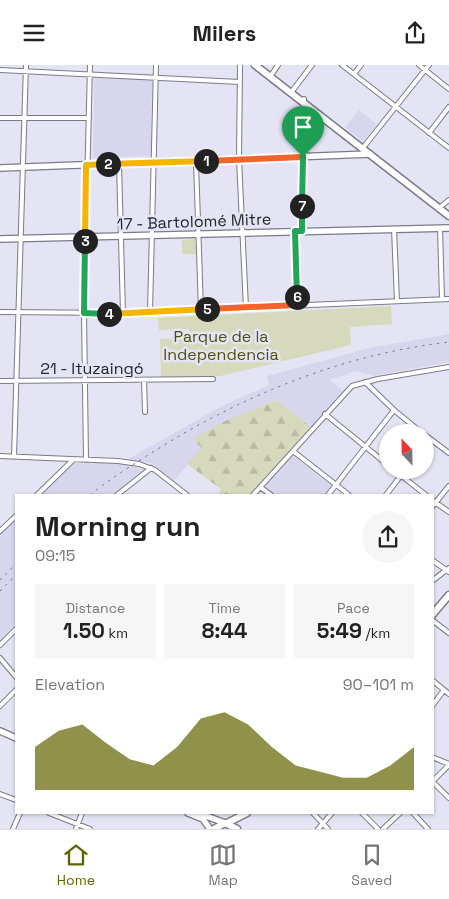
<!DOCTYPE html>
<html lang="en">
<head>
<meta charset="utf-8">
<style>
	:root { --surface:#fff; --page:#f6f6f6; --text:#222; --muted:#767676; --line:#e0e0e0; --accent:#626400 }
	body { margin:0; font-family:"Space Grotesk",sans-serif; background:var(--page); color:var(--text); height:100vh; display:flex; flex-direction:column; font-size:19px; white-space:nowrap }
	* { box-sizing:border-box; margin:0 }
	p { font-size:16px; color:var(--muted) }
	.icon { flex:none; width:28px; height:28px; fill:none; stroke:currentColor; stroke-width:2; stroke-linecap:round; stroke-linejoin:round }
	.map { position:relative; flex:1; overflow:hidden }
	.sheet { position:absolute; left:15px; top:429px; width:419px; height:320px; display:flex; flex-direction:column; background:var(--surface); border-radius:0px; box-shadow:0 1px 4px #0004 }
	.sheet>* { flex:none }
	.needle { width:32px; rotate:338deg }
	.fabs { position:absolute; left:379px; top:359px; display:grid; gap:10px }
	.fabs a { display:grid; place-items:center; width:55px; height:55px; border-radius:50%; background:var(--surface); box-shadow:0 1px 4px #0004; font-size:25px }
	.pin { position:absolute; display:grid; place-items:center; width:42px; height:42px; color:#fff; margin:-51px -21px; border-radius:50% 50% 50% 0; rotate:-45deg; box-shadow:0 0 5px #0007 }
	.pin .icon { rotate:45deg }
	.km { position:absolute; width:25px; height:25px; margin:-12px; border-radius:50%; background:#222; color:#fff; font-size:14px; line-height:25px; text-align:center }
	.round { display:grid; place-items:center; flex:none; width:52px; height:52px; border-radius:26px; background:var(--page) }
	.overview { display:flex; align-items:center; justify-content:space-between; height:85px; padding:0 20px }
	h1 { font-size:28px; font-weight:700; line-height:38px }
	.stats { display:grid; grid-template-columns:repeat(3,1fr); gap:8px; height:85px; padding:5px 20px }
	.stats div { display:grid; align-content:center; border-radius:0px; background:var(--page); text-align:center }
	.stats b { font-size:21px; font-weight:700 }
	.stats small { font-size:14px; font-weight:400 }
	.stats p { font-size:14px }
	.chart { height:140px; padding:10px 20px }
	.chart p { display:flex; justify-content:space-between }
	.chart svg { width:100%; height:90px; margin-top:5px; fill:var(--accent); opacity:.7 }
	header { display:flex; justify-content:space-between; align-items:center; height:65px; padding:0 20px; background:var(--surface); font-size:22px; font-weight:700 }
	.dock { display:flex; justify-content:space-around; align-items:center; height:70px; border-top:1px solid var(--line); background:var(--surface); font-size:14px; color:var(--muted) }
	.dock a { display:grid; justify-items:center; gap:2px }
	.dock .selected { color:var(--accent) }
	.map>svg:first-child { display:block }
	.built { fill:#d8d6ed }
	.forest { fill:url(#forest-firs) }
	.park { fill:#d6d9bc }
	.lines { fill:none; stroke-linecap:round; stroke-linejoin:round }
	.street-casing { stroke:#7b7a88; stroke-width:6 }
	.secondary-casing { stroke:#7b7a88; stroke-width:8 }
	.primary-casing { stroke:#7b7a88; stroke-width:9 }
	.street { stroke:#fff; stroke-width:4 }
	.secondary { stroke:#fff; stroke-width:5.5 }
	.primary { stroke:#fff; stroke-width:6 }
	.rail { stroke:#797882; stroke-width:1; stroke-dasharray:2.5 5; stroke-linecap:butt }
	.split-1-casing { stroke:#fff; stroke-width:10 }
	.split-2-casing { stroke:#fff; stroke-width:10 }
	.split-3-casing { stroke:#fff; stroke-width:10 }
	.split-4-casing { stroke:#fff; stroke-width:10 }
	.split-5-casing { stroke:#fff; stroke-width:10 }
	.split-6-casing { stroke:#fff; stroke-width:10 }
	.split-7-casing { stroke:#fff; stroke-width:10 }
	.split-8-casing { stroke:#fff; stroke-width:10 }
	.split-1 { stroke:#f0652b; stroke-width:6 }
	.split-2 { stroke:#f5b400; stroke-width:6 }
	.split-3 { stroke:#f5b400; stroke-width:6 }
	.split-4 { stroke:#22a559; stroke-width:6 }
	.split-5 { stroke:#f5b400; stroke-width:6 }
	.split-6 { stroke:#f0652b; stroke-width:6 }
	.split-7 { stroke:#22a559; stroke-width:6 }
	.split-8 { stroke:#22a559; stroke-width:6 }
	.labels { text-anchor:middle; stroke-width:5; stroke-linejoin:round; paint-order:stroke }
	.street-label { font-size:16px; fill:#242429; stroke:#e5e4f4 }
	.park-label { font-size:16px; fill:#4d4f0a; stroke:#e5e4f4 }
</style>
</head>
<body>
<header><svg class="icon" aria-label="menu" viewBox="0 0 24 24"><path d="M4 6h16M4 12h16M4 18h16"/></svg>Milers<svg class="icon" aria-label="share" viewBox="0 0 24 24"><path d="M12 15V3M7 8l5-5 5 5M5 13v7h14v-7"/></svg></header>
<div class="map">
<svg width="449" height="764" viewBox="0 0 449 764">
	<defs>
		<pattern id="forest-firs" width="22" height="20" patternUnits="userSpaceOnUse" patternTransform="scale(1.25)"><rect width="22" height="20" fill="#d6d9bc"/><path d="M5 1l3.5 6h-7zM16 11l3.5 6h-7z" fill="#b8baa2"/></pattern>
	</defs>
	<rect width="100%" height="100%" fill="#e5e4f4"/>
	<path class="built" d="M94 13 152 14 151 91 93 93Z
		M359 45 377 59 363 77 345 62Z
		M313 51 322 58 318 64V74H309L311 52Z
		M449 269V297L374 311 355 306 329 315 343 326 311 362 276 335 227 355 192 374 202 383 174 416 151 398 128 394 224 340 269 320 267 311 369 283Z
		M293 390 333 422 326 430H275L264 421Z
		M74 398H121L145 405 113 430H40Z
		M16 453V559L0 575V468Z"/>
	<path class="forest" d="M276 335 311 362 249 430H218L221 424 187 399 202 383 192 374 227 355Z"/>
	<path class="park" d="M195 174 197 189H182V175Z
		M391 241 392 259 350 262 351 280 220 311 161 313 160 274 189 273V264L159 265 158 253Z"/>
	<g class="lines">
		<g class="street-casing">
			<path id="street" d="M240 0 239 94 246 243
				M342 0 449 83
				M419 0 449 24
				M0 5 240 17
				M272 9 278 0
				M354 9 361 0
				M293 25 312 0
				M0 53H89
				M429 68 449 42
				M362 84 429 0
				M196 97 201 245
				M119 99 123 248
				M439 143 449 135
				M440 163 442 234
				M394 164 397 236
				M295 166 297 240
				M302 166 304 34
				M0 247 123 248 449 234
				M150 247 156 0
				M144 315 145 347
				M0 316 213 314
				M365 317 394 345 422 368
				M325 349 388 400
				M425 370 449 388
				M293 386 349 430
				M0 391 118 396 139 399 155 405 187 430
				M14 392 26 0
				M86 395 84 248 90 0
				M394 405 426 430
				M260 422 271 430
				M37 430 73 395
				M117 430 151 403
				M253 430 352 321 378 314 449 302
				M328 430 394 345
				M386 430 405 405
				M432 435 449 447
				M432 442 449 421
				M0 466 16 451
				M432 495 449 507
				M432 516 449 503
				M432 555 449 568
				M0 580 16 564
				M0 593 16 612
				M432 615 449 629
				M0 641 16 625
				M432 641 444 625
				M432 692 449 699
				M432 716 449 733
				M432 717 449 700
				M0 729 16 735
				M49 748 90 764
				M313 748 328 764
				M362 748 378 764
				M413 748 428 764
				M13 764 20 748
				M76 764 82 748
				M318 764 332 748
				M383 764 400 748"/>
		</g>
		<g class="secondary-casing">
			<path id="secondary" d="M0 103 370 89
				M0 174 449 163
				M0 666 16 673
				M188 748 203 754 210 764
				M198 748 225 758"/>
		</g>
		<g class="primary-casing">
			<path id="primary" d="M255 0 449 151
				M432 550 449 530
				M227 758 247 748
				M214 764 225 758 237 764"/>
		</g>
		<use href="#street" class="street"/>
		<use href="#secondary" class="secondary"/>
		<use href="#primary" class="primary"/>
		<path class="rail" d="M90 430C115 410 142 394 169 377 256 325 348 289 449 277
			M0 515 16 499
			M0 526 16 510"/>
	</g>
	<g class="lines">
		<g class="split-1-casing">
			<path id="split-1" d="M206 96 303 92"/>
		</g>
		<g class="split-2-casing">
			<path id="split-2" d="M108 99 206 96"/>
		</g>
		<g class="split-3-casing">
			<path id="split-3" d="M85 176 86 100 108 99"/>
		</g>
		<g class="split-4-casing">
			<path id="split-4" d="M85 176 84 248 109 249"/>
		</g>
		<g class="split-5-casing">
			<path id="split-5" d="M109 249 207 244"/>
		</g>
		<g class="split-6-casing">
			<path id="split-6" d="M207 244 297 240V232"/>
		</g>
		<g class="split-7-casing">
			<path id="split-7" d="M297 232 295 166H302V141"/>
		</g>
		<g class="split-8-casing">
			<path id="split-8" d="M302 141 303 92"/>
		</g>
		<use href="#split-1" class="split-1"/>
		<use href="#split-2" class="split-2"/>
		<use href="#split-3" class="split-3"/>
		<use href="#split-4" class="split-4"/>
		<use href="#split-5" class="split-5"/>
		<use href="#split-6" class="split-6"/>
		<use href="#split-7" class="split-7"/>
		<use href="#split-8" class="split-8"/>
	</g>
	<g class="labels">
		<g class="street-label">
			<text transform="translate(194 156) rotate(-2)" y="6">17 - Bartolomé Mitre</text>
			<text x="92" y="309">21 - Ituzaingó</text>
		</g>
		<g class="park-label">
			<text x="221" y="277">Parque de la<tspan x="221" dy="18">Independencia</tspan></text>
		</g>
	</g>
</svg>
<div class="fabs">
<a><svg class="needle" viewBox="-14 -14 28 28"><path d="M0-13l5 13h-10z" fill="#e53935"/><path d="M0 13l5-13h-10z" fill="#767676"/></svg></a>
</div>
<div class="pin" style="left:303px;top:92px;background:#1e9e55"><svg class="icon" aria-label="arrive" viewBox="0 0 24 24"><path d="M6 21V4h12l-3 4 3 4H6"/></svg></div>
<b class="km" style="left:206px;top:96px">1</b>
<b class="km" style="left:108px;top:99px">2</b>
<b class="km" style="left:85px;top:176px">3</b>
<b class="km" style="left:109px;top:249px">4</b>
<b class="km" style="left:207px;top:244px">5</b>
<b class="km" style="left:297px;top:232px">6</b>
<b class="km" style="left:302px;top:141px">7</b>
<section class="sheet">
<div class="overview"><div><h1>Morning run</h1><p>09:15</p></div><a class="round"><svg class="icon" aria-label="share" viewBox="0 0 24 24"><path d="M12 15V3M7 8l5-5 5 5M5 13v7h14v-7"/></svg></a></div>
<div class="stats">
<div><p>Distance</p><b>1.50<small> km</small></b></div>
<div><p>Time</p><b>8:44</b></div>
<div><p>Pace</p><b>5:49<small> /km</small></b></div>
</div>
<div class="chart"><p><span>Elevation</span>90–101 m</p>
<svg viewBox="0 0 160 44" preserveAspectRatio="none"><path d="M0 44V23L10 15L20 12L30 21L40 29L50 32L60 23L70 9L80 6L90 12L100 23L110 32L120 35L130 38L140 38L150 32L160 23V44z"/></svg>
</div>
</section>
</div>
<nav class="dock">
<a class="selected"><svg class="icon" aria-label="home" viewBox="0 0 24 24"><path d="M3 11l9-7 9 7M6 9v11h12V9"/></svg>Home</a>
<a><svg class="icon" aria-label="map" viewBox="0 0 24 24"><path d="M3 6l6-2 6 2 6-2v14l-6 2-6-2-6 2zM9 4v14M15 6v14"/></svg>Map</a>
<a><svg class="icon" aria-label="saved" viewBox="0 0 24 24"><path d="M7 4h10v16l-5-4-5 4z"/></svg>Saved</a>
</nav>
</body>
</html>
